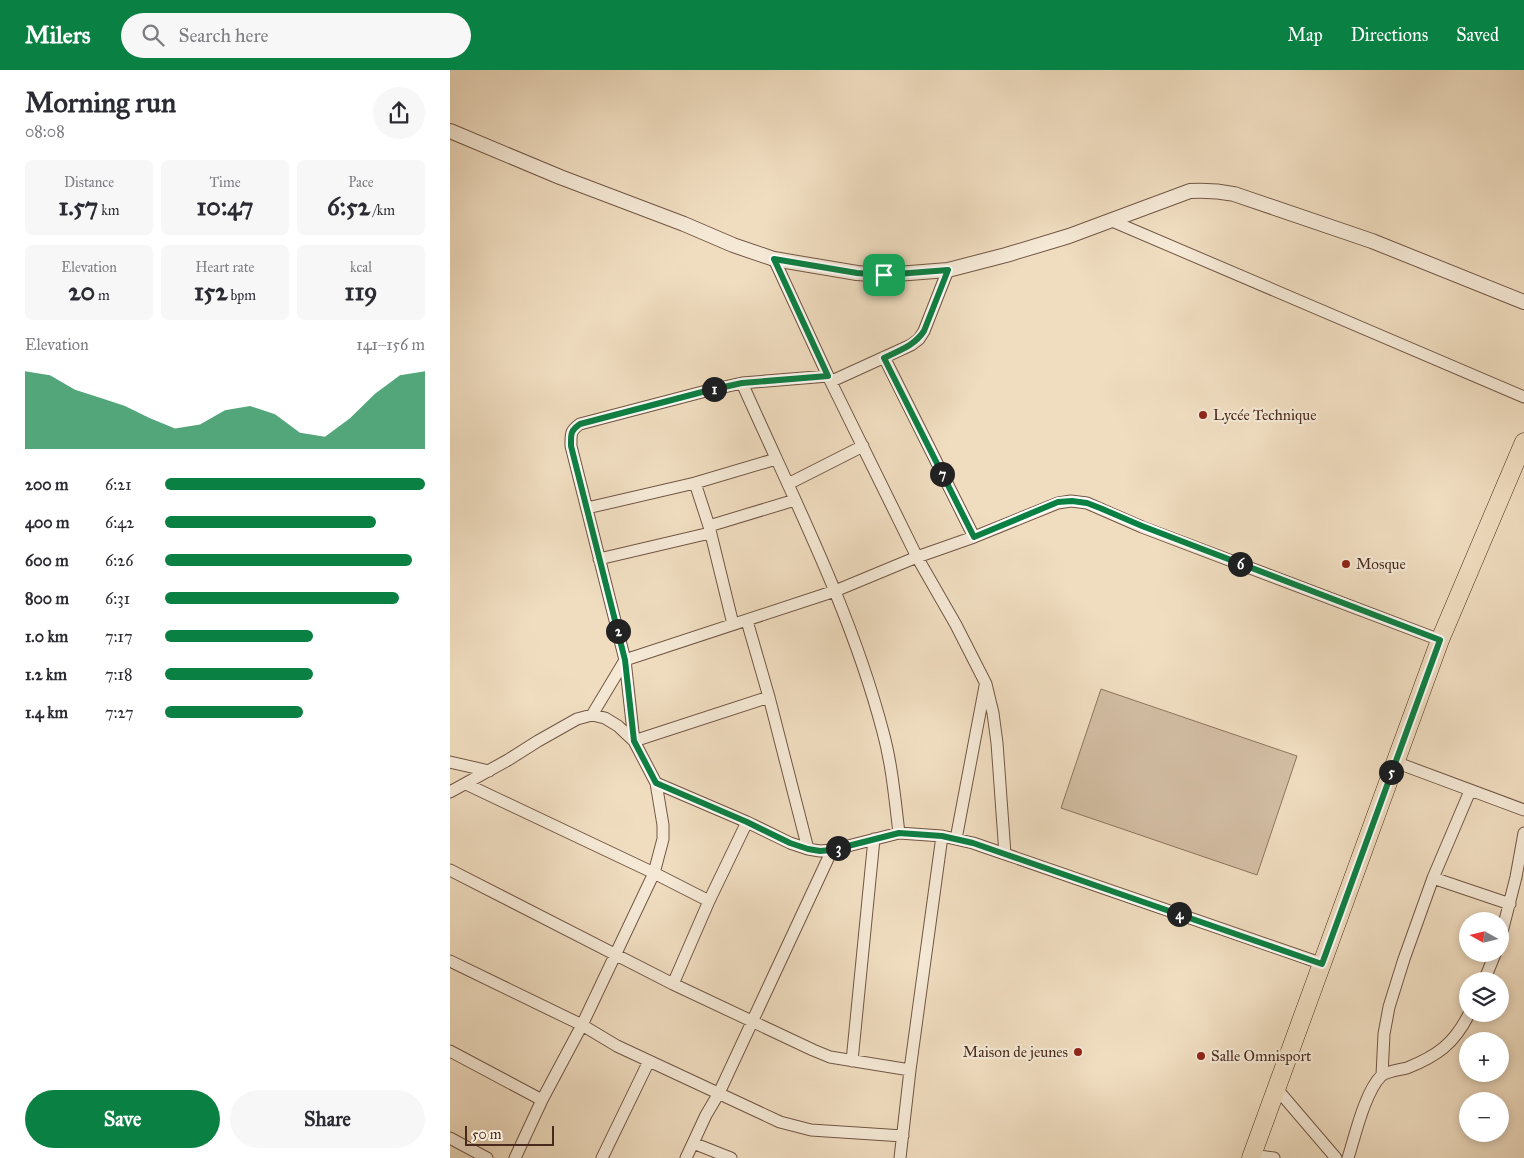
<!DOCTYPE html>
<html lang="en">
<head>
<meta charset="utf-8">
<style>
	:root { --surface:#fff; --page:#f7f7f7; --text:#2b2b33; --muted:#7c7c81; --accent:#0b8043 }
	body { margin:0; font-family:"IM FELL Great Primer",serif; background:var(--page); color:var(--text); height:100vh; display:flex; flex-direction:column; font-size:19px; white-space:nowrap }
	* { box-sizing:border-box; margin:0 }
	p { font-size:16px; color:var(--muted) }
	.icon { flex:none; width:28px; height:28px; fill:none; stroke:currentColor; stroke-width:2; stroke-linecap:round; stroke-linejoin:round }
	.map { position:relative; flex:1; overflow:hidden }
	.details { display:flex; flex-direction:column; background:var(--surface); width:450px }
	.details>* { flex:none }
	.needle { width:32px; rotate:278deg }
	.controls { position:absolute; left:1009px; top:842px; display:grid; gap:10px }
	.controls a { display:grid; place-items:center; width:50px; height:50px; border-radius:50%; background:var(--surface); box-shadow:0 2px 8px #0003; font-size:25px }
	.scale { position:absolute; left:15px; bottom:12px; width:89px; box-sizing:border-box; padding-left:5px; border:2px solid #48291c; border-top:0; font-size:14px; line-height:18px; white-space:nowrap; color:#48291c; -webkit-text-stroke:4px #f5e9d6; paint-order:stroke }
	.pin { position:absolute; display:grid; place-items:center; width:42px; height:42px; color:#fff; margin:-21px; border-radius:10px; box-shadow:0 2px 8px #0006 }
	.km { position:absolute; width:25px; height:25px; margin:-12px; border-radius:50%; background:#222; color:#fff; font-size:14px; line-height:25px; text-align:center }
	.round { display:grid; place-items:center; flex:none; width:52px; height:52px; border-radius:26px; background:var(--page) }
	.head { display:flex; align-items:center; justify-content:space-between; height:85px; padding:0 25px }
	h1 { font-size:28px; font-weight:700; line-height:38px }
	.metrics { display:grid; grid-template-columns:repeat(3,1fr); gap:8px; height:85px; padding:5px 25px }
	.metrics div { display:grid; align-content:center; border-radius:8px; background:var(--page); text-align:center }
	.metrics b { font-size:25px; font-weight:700 }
	.metrics small { font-size:14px; font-weight:400 }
	.metrics p { font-size:14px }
	.chart { height:140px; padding:10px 25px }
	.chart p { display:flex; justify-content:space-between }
	.chart svg { width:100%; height:90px; margin-top:5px; fill:var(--accent); opacity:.7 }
	.button { display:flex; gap:10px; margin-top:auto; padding:10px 25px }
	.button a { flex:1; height:58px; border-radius:30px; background:var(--accent); color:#fff; font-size:20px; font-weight:700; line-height:58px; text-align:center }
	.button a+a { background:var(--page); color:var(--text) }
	ul { padding:0 25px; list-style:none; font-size:16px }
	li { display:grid; grid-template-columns:80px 60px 1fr; align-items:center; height:38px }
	li i { height:12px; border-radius:6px; background:var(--accent) }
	header { display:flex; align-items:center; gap:30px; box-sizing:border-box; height:70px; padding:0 25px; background:var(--accent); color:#fff }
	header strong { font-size:24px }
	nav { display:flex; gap:28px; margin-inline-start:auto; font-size:18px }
	.search { width:350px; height:45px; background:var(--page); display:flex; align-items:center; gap:12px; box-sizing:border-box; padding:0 18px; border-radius:28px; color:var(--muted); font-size:19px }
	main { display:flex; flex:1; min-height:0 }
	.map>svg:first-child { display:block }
	.green { fill:#d3bea4; stroke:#8e7460 }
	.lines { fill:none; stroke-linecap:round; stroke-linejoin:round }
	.minor-casing { stroke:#725645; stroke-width:13 }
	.tertiary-casing { stroke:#725645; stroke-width:16 }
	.primary-casing { stroke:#48291c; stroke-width:19 }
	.minor { stroke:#f5e9d6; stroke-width:11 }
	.tertiary { stroke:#f5e9d6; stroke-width:14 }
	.primary { stroke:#f0ddc0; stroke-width:18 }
	.route-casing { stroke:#fff; stroke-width:10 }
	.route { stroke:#0b8043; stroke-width:6 }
	.poi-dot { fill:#8f2418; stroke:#f5e9d6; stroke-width:2 }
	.labels { text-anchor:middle; stroke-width:4.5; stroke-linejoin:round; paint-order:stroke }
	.poi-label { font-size:15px; fill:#48291c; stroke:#f5e9d6; text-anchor:start }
</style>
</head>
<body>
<header>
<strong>Milers</strong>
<div class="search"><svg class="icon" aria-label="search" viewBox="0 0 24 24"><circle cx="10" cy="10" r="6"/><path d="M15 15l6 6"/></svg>Search here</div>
<nav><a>Map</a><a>Directions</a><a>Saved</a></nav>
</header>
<main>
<section class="details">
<div class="head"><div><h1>Morning run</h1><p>08:08</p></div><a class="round"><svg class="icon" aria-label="share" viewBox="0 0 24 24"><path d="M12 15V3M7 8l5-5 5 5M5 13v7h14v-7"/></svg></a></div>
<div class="metrics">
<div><p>Distance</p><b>1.57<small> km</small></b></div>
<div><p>Time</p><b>10:47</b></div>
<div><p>Pace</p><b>6:52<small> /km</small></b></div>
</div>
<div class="metrics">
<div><p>Elevation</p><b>20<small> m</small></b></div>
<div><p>Heart rate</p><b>152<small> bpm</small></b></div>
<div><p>kcal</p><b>119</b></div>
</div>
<div class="chart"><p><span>Elevation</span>141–156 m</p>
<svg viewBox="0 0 160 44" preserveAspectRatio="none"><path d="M0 44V6L10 8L20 15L30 19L40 23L50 29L60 34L70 32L80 25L90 23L100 27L110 36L120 38L130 29L140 17L150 8L160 6V44z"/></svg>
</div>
<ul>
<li><b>200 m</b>6:21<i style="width:100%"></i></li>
<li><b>400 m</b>6:42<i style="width:81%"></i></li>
<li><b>600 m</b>6:26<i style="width:95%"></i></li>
<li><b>800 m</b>6:31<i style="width:90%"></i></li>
<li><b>1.0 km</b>7:17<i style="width:57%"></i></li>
<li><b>1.2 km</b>7:18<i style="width:57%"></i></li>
<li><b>1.4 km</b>7:27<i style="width:53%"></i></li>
</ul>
<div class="button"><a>Save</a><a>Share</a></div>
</section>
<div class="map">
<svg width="1074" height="1088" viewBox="0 0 1074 1088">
	<rect width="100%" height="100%" fill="#f0ddc0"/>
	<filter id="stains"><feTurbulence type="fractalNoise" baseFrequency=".004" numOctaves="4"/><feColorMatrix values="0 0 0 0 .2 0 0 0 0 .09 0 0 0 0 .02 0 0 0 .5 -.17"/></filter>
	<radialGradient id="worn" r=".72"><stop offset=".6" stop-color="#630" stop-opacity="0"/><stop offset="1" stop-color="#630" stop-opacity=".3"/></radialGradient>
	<path class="green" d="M651 619 847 686 807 805 611 738Z"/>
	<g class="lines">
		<g class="minor-casing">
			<path id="minor" d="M662 151 1074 327
				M324 189 378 306 467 487 506 555 536 614 543 643 547 673 555 784
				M434 287 524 467
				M382 311 461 275 469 269 474 261 498 200
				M292 313C343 428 401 540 433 662 442 695 445 730 449 763
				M245 413 259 456 283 554
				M338 414 413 376
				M137 438 245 413 326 389
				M259 456 345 430
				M149 489 260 463
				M297 551 319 627 358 779
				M319 627 184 671 175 590 121 376C121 364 120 361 130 354L256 321 292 313 378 306
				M142 645 175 590 385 521 467 487 524 467 608 433 621 431 637 433 692 457 990 570
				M0 692 39 701
				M945 692 1074 740
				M16 714 204 803 259 831
				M0 722 58 690 88 671 127 649 142 645 155 648 168 656 184 671 206 713 297 752 340 773 358 779 370 781 382 780 449 763 492 766 523 773 555 784 873 894
				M506 769 535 616
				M0 800 223 914 363 980 380 987 460 1000
				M983 808 1060 834
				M1050 870 1066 807 1074 763
				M0 891 132 955 167 976 330 1052 361 1060 453 1066
				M1034 911 1045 884
				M223 914 259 831 297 752
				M0 981 92 1030
				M402 991 424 769
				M932 1005 934 964 939 937 954 889 983 808 1020 721
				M827 1019 886 1088
				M0 1068 37 1088
				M243 1073 281 1088
				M802 1085 824 1088
				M65 1088 92 1030 132 955 204 803 213 769V755L206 713
				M152 1088 199 991
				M236 1088 256 1045 269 1023 382 780
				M450 1088 460 1000 492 766
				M898 1088C905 1066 915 1022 931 1006 937 1001 949 1000 957 998 987 986 1004 974 1019 944"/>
		</g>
		<g class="tertiary-casing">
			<path id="tertiary" d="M0 61 110 107 234 154 283 175 324 189 407 203 434 205 498 200 556 185 619 166 740 121C756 120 769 121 784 124L922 171 1074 232"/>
		</g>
		<g class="primary-casing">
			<path id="primary" d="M801 1088 990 570 1074 372"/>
		</g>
		<use href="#minor" class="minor"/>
		<use href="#tertiary" class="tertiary"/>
		<use href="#primary" class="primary"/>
	</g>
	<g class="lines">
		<g class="route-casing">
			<path id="route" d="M324 189 407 203 434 205 498 200 474 261C464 276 450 280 434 288L524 467 608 432 622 431 637 433 650 438 692 456 990 570 872 894 523 773 492 766 449 763 382 780 370 781 358 779 340 773 297 752 206 713 184 671 175 590 121 376C121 364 120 361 130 354L256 321 292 313 378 306Z"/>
		</g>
		<use href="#route" class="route"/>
	</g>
	<g class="poi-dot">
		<circle cx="753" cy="345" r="5"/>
		<circle cx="896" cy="494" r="5"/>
		<circle cx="628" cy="982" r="5"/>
		<circle cx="751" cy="986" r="5"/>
	</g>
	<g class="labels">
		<g class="poi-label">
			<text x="763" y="350">Lycée Technique</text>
			<text x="906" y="499">Mosque</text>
			<text x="618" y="987" text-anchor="end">Maison de jeunes</text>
			<text x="761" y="991">Salle Omnisport</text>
		</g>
	</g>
	<rect width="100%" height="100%" filter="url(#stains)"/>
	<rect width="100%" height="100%" fill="url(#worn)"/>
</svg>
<div class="controls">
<a><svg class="needle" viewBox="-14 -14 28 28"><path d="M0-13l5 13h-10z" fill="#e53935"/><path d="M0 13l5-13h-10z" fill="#7c7c81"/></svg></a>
<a><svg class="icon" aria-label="layers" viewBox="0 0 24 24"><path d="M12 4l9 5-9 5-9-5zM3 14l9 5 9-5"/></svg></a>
<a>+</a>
<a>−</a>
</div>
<div class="scale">50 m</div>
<div class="pin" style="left:434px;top:205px;background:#1e9e55"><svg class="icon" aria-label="arrive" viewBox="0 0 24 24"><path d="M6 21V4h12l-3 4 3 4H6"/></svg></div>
<b class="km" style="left:264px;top:319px">1</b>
<b class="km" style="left:168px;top:561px">2</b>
<b class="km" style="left:388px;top:778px">3</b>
<b class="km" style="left:729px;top:844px">4</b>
<b class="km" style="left:941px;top:702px">5</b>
<b class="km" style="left:790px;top:494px">6</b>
<b class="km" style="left:492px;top:404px">7</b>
</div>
</main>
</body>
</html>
